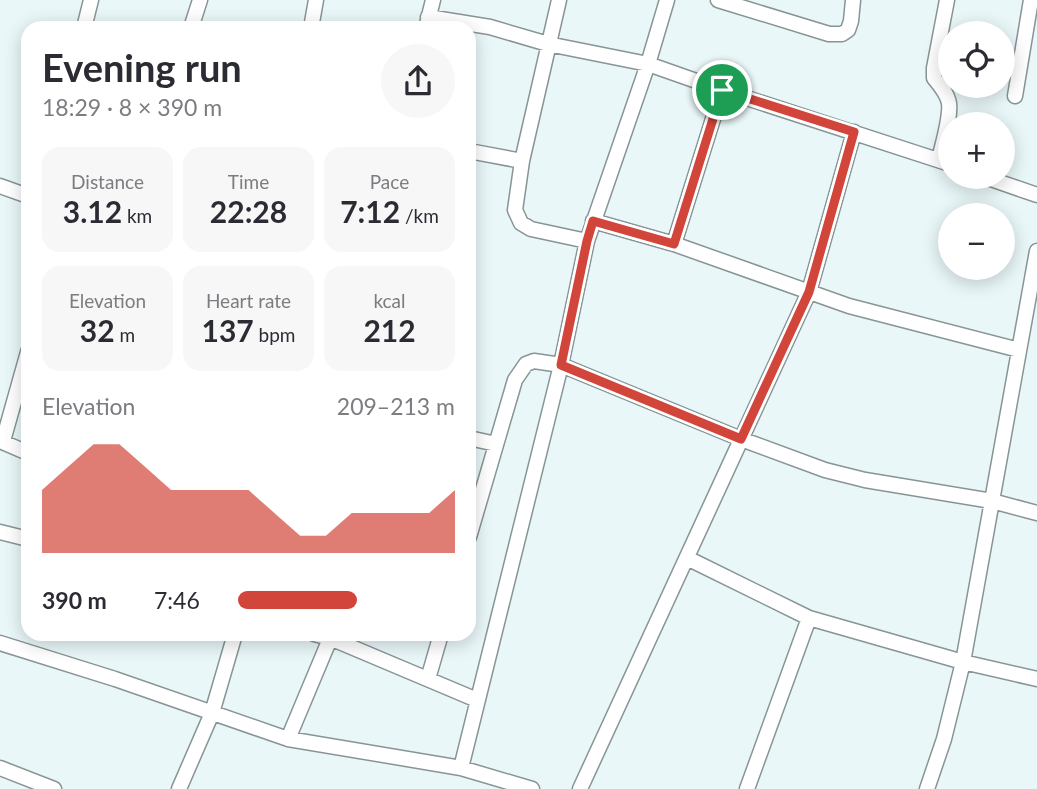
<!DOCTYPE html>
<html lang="en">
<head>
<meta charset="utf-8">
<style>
	:root { --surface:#fff; --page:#f7f7f7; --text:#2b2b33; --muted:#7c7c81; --accent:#d2453a }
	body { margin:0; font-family:Lato,sans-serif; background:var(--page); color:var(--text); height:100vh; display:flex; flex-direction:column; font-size:26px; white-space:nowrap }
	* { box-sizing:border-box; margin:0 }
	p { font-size:23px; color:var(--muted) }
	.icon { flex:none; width:38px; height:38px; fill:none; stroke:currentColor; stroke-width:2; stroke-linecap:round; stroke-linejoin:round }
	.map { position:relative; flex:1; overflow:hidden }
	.drawer { position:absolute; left:21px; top:21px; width:455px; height:620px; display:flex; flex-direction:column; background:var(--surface); border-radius:21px; box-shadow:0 4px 18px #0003 }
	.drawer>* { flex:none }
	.fabs { position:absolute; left:938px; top:21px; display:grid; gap:14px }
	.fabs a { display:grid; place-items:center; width:77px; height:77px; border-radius:50%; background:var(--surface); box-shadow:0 4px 18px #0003; font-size:35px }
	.pin { position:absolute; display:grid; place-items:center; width:60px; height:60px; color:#fff; margin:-30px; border:4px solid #fff; border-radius:50%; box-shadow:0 2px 7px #0007 }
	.round { display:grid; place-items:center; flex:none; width:74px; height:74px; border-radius:37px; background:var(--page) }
	.overview { display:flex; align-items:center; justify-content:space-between; height:119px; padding:0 21px }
	h1 { font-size:38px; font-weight:700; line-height:52px }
	.metrics { display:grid; grid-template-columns:repeat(3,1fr); gap:10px; height:119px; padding:7px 21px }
	.metrics div { display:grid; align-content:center; border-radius:18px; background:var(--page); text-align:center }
	.metrics b { font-size:30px; font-weight:700 }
	.metrics small { font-size:19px; font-weight:400 }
	.metrics p { font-size:19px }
	.chart { height:196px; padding:14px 21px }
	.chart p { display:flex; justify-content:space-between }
	.chart svg { width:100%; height:126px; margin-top:7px; fill:var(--accent); opacity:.7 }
	ul { padding:0 21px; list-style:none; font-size:23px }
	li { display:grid; grid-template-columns:112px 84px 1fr; align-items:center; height:52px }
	li i { height:18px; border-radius:9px; background:var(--accent) }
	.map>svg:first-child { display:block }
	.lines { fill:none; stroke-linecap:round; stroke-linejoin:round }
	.minor-casing { stroke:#889496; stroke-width:17 }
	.minor { stroke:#fff; stroke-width:14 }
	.route-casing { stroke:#fff; stroke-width:14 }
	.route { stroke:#d2453a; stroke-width:9 }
</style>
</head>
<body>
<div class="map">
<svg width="1037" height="789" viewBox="0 0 1037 789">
	<rect width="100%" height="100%" fill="#e9f7f9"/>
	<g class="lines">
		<g class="minor-casing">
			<path id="minor" d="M559 0 522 161 515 210 521 223 531 229 587 241
				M718 0 829 34H842L848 30 851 21 853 0
				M428 17 490 27 548 44 648 64 722 90 950 164
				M84 28 91 0
				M191 28 200 0
				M311 28 316 0
				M426 28 433 0
				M1015 96 1031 0
				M469 151 522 161
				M939 160C942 145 951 118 949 103 947 93 940 85 934 78V68L947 0
				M985 177 1037 195
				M0 186 28 196
				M593 221 674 244 849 306 1019 350
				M674 244 722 90
				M469 438 496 444
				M0 441 28 453
				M3 441 28 352
				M0 532 28 539
				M469 537 515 380 526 364 534 361 561 365 741 439 825 470 865 480 992 501 1037 513
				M687 558 809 618 963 662 1037 679
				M314 634 330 638 477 700
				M0 643 115 679 288 739 461 768 532 789
				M428 679 441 634
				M288 739 332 634
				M0 768 54 789
				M461 768 561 365 587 241 648 64 667 0
				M179 789 212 713 235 634
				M580 789 809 292 854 132
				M747 789 809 618
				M927 789 944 739 963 662 1037 251"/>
		</g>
		<use href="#minor" class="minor"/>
	</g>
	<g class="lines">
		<g class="route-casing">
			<path id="route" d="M722 90 854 132 809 292 741 439 561 365 587 241 593 221 674 244Z"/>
		</g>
		<use href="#route" class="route"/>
	</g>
</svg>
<div class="fabs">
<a><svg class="icon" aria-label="locate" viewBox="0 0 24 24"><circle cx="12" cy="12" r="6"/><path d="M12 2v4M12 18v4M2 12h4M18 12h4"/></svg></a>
<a>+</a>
<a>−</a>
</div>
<div class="pin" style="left:722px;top:90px;background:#1e9e55"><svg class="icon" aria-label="arrive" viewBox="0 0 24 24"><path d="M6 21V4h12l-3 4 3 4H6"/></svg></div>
<section class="drawer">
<div class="overview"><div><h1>Evening run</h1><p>18:29 · 8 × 390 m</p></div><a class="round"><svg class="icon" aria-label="share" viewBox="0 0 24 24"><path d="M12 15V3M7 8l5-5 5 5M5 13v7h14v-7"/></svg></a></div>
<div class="metrics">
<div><p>Distance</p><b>3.12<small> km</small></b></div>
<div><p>Time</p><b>22:28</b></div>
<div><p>Pace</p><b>7:12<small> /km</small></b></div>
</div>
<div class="metrics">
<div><p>Elevation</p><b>32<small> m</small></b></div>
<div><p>Heart rate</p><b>137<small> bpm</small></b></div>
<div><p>kcal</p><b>212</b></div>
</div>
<div class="chart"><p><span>Elevation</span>209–213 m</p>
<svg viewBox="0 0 160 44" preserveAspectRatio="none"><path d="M0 44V22L10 14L20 6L30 6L40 14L50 22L60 22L70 22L80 22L90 30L100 38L110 38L120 30L130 30L140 30L150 30L160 22V44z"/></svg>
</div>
<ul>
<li><b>390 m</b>7:46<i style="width:55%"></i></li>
</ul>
</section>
</div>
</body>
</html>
